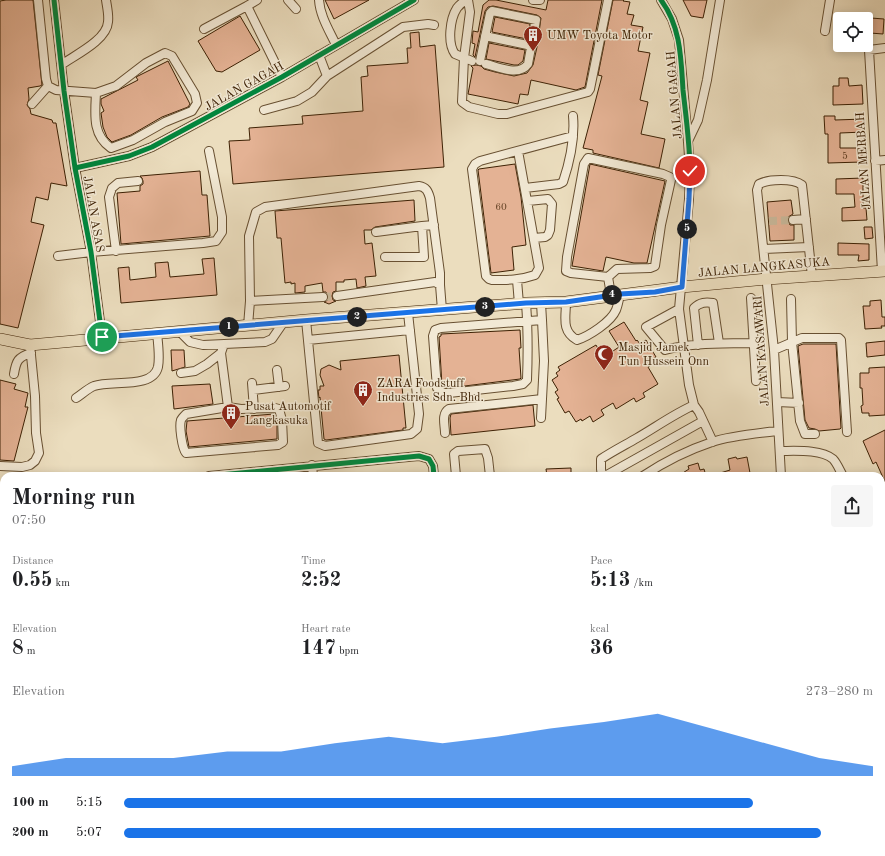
<!DOCTYPE html>
<html lang="en">
<head>
<meta charset="utf-8">
<style>
	:root { --surface:#fff; --page:#f6f6f6; --text:#202124; --muted:#757577; --accent:#1a73e8 }
	body { margin:0; font-family:"Old Standard TT",serif; background:var(--page); color:var(--text); height:100vh; display:flex; flex-direction:column; font-size:15px; white-space:nowrap }
	* { box-sizing:border-box; margin:0 }
	p { font-size:13px; color:var(--muted) }
	.icon { flex:none; width:22px; height:22px; fill:none; stroke:currentColor; stroke-width:2; stroke-linecap:round; stroke-linejoin:round }
	.map { position:relative; flex:1; overflow:hidden }
	.sheet { position:absolute; left:0px; top:472px; width:885px; height:384px; display:flex; flex-direction:column; background:var(--surface); border-radius:12px 12px 0 0; box-shadow:0 2px 10px #0003 }
	.sheet>* { flex:none }
	.buttons { position:absolute; left:833px; top:12px; display:grid; gap:8px }
	.buttons a { display:grid; place-items:center; width:40px; height:40px; border-radius:4px; background:var(--surface); box-shadow:0 2px 10px #0003; font-size:20px }
	.pin { position:absolute; display:grid; place-items:center; width:34px; height:34px; color:#fff; margin:-17px; border:2px solid #fff; border-radius:50%; box-shadow:0 1px 4px #0007 }
	.km { position:absolute; width:20px; height:20px; margin:-10px; border-radius:50%; background:#222; color:#fff; font-size:11px; line-height:20px; text-align:center }
	.round { display:grid; place-items:center; flex:none; width:42px; height:42px; border-radius:4px; background:var(--page) }
	.overview { display:flex; align-items:center; justify-content:space-between; height:68px; padding:0 12px }
	h1 { font-size:22px; font-weight:800; line-height:30px }
	.metrics { display:grid; grid-template-columns:repeat(3,1fr); gap:6px; height:68px; padding:4px 12px }
	.metrics div { display:grid; align-content:center }
	.metrics b { font-size:20px; font-weight:800 }
	.metrics small { font-size:11px; font-weight:400 }
	.metrics p { font-size:11px }
	.chart { height:112px; padding:8px 12px }
	.chart p { display:flex; justify-content:space-between }
	.chart svg { width:100%; height:72px; margin-top:4px; fill:var(--accent); opacity:.7 }
	ul { padding:0 12px; list-style:none; font-size:13px }
	li { display:grid; grid-template-columns:64px 48px 1fr; align-items:center; height:30px }
	li i { height:10px; border-radius:5px; background:var(--accent) }
	.map>svg:first-child { display:block }
	.building { fill:#e4b294; stroke:#3d2104 }
	.lines { fill:none; stroke-linecap:round; stroke-linejoin:round }
	.minor-tunnel { stroke:#c8b799; stroke-width:8; stroke-dasharray:8 4; stroke-linecap:butt }
	.minor-casing { stroke:#685032; stroke-width:10 }
	.major-casing { stroke:#3d2104; stroke-width:12 }
	.minor { stroke:#f2e9d5; stroke-width:8 }
	.major { stroke:#ebddbe; stroke-width:11 }
	.cycleway-casing { stroke:#f2e9d5; stroke-width:8 }
	.cycleway { stroke:#00873e; stroke-width:5 }
	.route-casing { stroke:#fff; stroke-width:8 }
	.route { stroke:#1a73e8; stroke-width:5 }
	.labels { text-anchor:middle; stroke-width:3; stroke-linejoin:round; paint-order:stroke }
	.number-label { font-size:10px; fill:#674528 }
	.poi-label { font-size:12px; fill:#3d2104; stroke:#f2e9d5; text-anchor:start }
	.street-label { font-size:12px; fill:#3d2104; stroke:#f2e9d5 }
</style>
</head>
<body>
<div class="map">
<svg width="885" height="856" viewBox="0 0 885 856">
	<rect width="100%" height="100%" fill="#ebddbe"/>
	<filter id="stains"><feTurbulence type="fractalNoise" baseFrequency=".005" numOctaves="4"/><feColorMatrix values="0 0 0 0 .2 0 0 0 0 .09 0 0 0 0 .02 0 0 0 .5 -.17"/></filter>
	<radialGradient id="worn" r=".72"><stop offset=".6" stop-color="#630" stop-opacity="0"/><stop offset="1" stop-color="#630" stop-opacity=".3"/></radialGradient>
	<path class="building" d="M6 0H33L42 85 40 86 28 88 29 99 27 105 30 109 31 114 52 120 53 123H56L67 186 51 183 48 200 36 197 31 222 44 225 18 328 0 324V1Z
		M325 0H369L334 19Z
		M489 0H496L546 10 548 0H602L585 87 576 90 531 80 528 95 520 94 518 104 468 94 473 68 471 66 476 65 481 66 484 69 495 72 514 76 527 73 533 65 537 47 541 18 537 15 493 6 488 7 485 11 475 57 473 55 475 44 472 43 473 31 478 32 483 5Z
		M613 0H624L623 1 630 2 627 14 634 15 631 25 643 27 638 51 650 53 640 100 648 102 641 134 665 139 659 168 593 153V150L583 148 602 76 598 75Z
		M683 0H707L703 18 691 16Z
		M240 16 260 50 222 72 216 71 198 41Z
		M495 17 530 24 527 39 492 32Z
		M871 18 884 19 883 34 870 33Z
		M419 32 420 47 435 45 444 167 233 184 229 141 250 140 249 128 303 124 302 116 363 111 361 77 368 76 367 66 408 63 407 48H411L410 33Z
		M489 43 525 50 523 61 518 65H514L486 59Z
		M168 61 190 104 188 107 162 117 131 135 112 142 107 137 103 127 101 113 104 111 101 104V99L138 80 136 77Z
		M839 78H848L849 86 862 85 863 104 833 105V86H839Z
		M824 116H835V120L864 119V132L840 133V148H862V162L828 163V134H825Z
		M515 164 521 197 526 245 512 247 514 270 491 273 478 170 479 169Z
		M590 164 665 181 647 263H634L606 257 603 271 572 266Z
		M200 171 202 195H207L210 236 121 244 117 193 140 191V186L143 184V181L142 178 140 176Z
		M863 178V208H866L867 220 842 221V208L855 207 854 194H836V179Z
		M414 200 415 221 375 227 371 230H364L365 244 372 243 376 276 365 277 366 286 357 288 356 279 344 280V282H336V291L333 292 332 296 333 300 336 301 329 304 324 302 328 300V296L326 292H323L322 283 305 286V292L295 293V283L291 284V282L285 283 281 238H277L275 211Z
		M791 200 793 214 788 217V221L790 225H794V240L770 241 767 202Z
		M864 227H872L873 238 865 239Z
		M838 243 869 244V260L858 261 859 255H838Z
		M214 258 217 295 121 303 118 268 129 267 130 280 156 277 155 263 168 262 170 277 204 274 202 259Z
		M881 300 882 317H885V326H881L882 328 865 329 863 306H870V301Z
		M624 322 636 341 637 340 640 344 646 340 656 357 648 362 651 365 648 367 658 384 643 393 645 397 636 402 634 398 616 409 613 403 601 410 604 415 593 422 590 416 582 421 581 419 576 422 569 411 565 413 557 399 559 398 555 392 558 390 552 380 558 376 556 373 560 370 558 367 596 345 601 354 604 352 607 355 619 347 609 331Z
		M520 330 521 348H519L521 378 520 379 449 388H446V385H442L439 337 441 336V334Z
		M885 341V355L867 357 866 343Z
		M803 344H836L841 428 840 429 819 431 815 429 809 428 805 420 798 346Z
		M171 350H184L185 367 172 371Z
		M399 355 406 428H403V430L326 440 324 439 320 397 319 398 318 390H320V386H324L320 375 321 369 329 365 341 370 340 361Z
		M885 367V415L869 416V413H862L861 406 863 405 862 388H860V373H869V368Z
		M0 380 16 384 14 389 28 393 25 407H28L14 461 0 460Z
		M210 384 213 404 174 409 172 386Z
		M533 405 535 426 451 435 450 418 451 414Z
		M274 414 277 421V439L189 447 186 431 187 421Z
		M885 430V482L876 462 873 464 863 441Z
		M736 457 737 459 747 457 750 473 735 476H717V474L730 470 728 459Z
		M698 463 700 470 704 469 706 476H678L689 469 688 466Z
		M571 468V476H547L546 469Z"/>
	<g class="lines">
		<path class="minor-tunnel" d="M769 221 793 220
			M323 297 337 296"/>
		<g class="minor-casing">
			<path id="minor" d="M38 0 46 79 48 86 56 90 96 93 116 86 146 63 165 53 172 56 195 94 197 103 192 111 165 122 133 140 111 148C92 135 95 114 96 93
				M54 0 64 91 75 168 91 252 102 337
				M257 0 247 6 282 77
				M288 0 296 9
				M319 0C320 16 329 30 336 45
				M467 0C463 2 460 4 457 8 450 19 447 43 455 54L472 61
				M468 0 470 12 464 58 462 102 469 107 498 114H507L588 92 590 89 608 0
				M533 0H540
				M661 0 672 19 679 40 688 142 690 171 689 199 679 309 689 385 694 405
				M204 29 247 6
				M825 31 830 0
				M485 36 532 46
				M480 61 490 13 492 11 536 20 528 64C519 77 498 67 486 64
				M61 65C75 55 107 40 108 22 109 15 107 7 106 0
				M327 76 403 27 428 24 434 25
				M32 104 48 86
				M264 110 297 101 312 92 327 76 319 55
				M688 141 698 120 707 80 720 0
				M518 151 539 268 535 275C521 280 507 280 492 280L489 279 486 276 472 169 475 164 480 161 573 136
				M875 161 885 160
				M75 168 129 156 152 147 282 77 414 0
				M525 188 559 184 563 182C570 161 575 138 573 116
				M528 201 548 199 552 204 550 230 548 235 545 237 534 238
				M793 220 806 219
				M376 232 422 226
				M764 249 809 247
				M116 251 109 197 112 188 118 183 138 181
				M58 256 91 252 203 243 216 241 222 232V217L209 151
				M385 257H424L422 226 434 225
				M882 271 869 50 885 48
				M608 277 571 273 566 271 567 257 584 164 588 158 663 174 670 177 671 180 661 225 655 266 650 268 617 269 608 277 611 295
				M517 280 519 304
				M337 296 435 282 440 285 442 310
				M751 298 756 381
				M791 299 792 342 800 421 805 434H815
				M250 301 323 297
				M566 302C566 317 561 331 577 340 589 336 611 322 616 310 618 305 619 299 620 294
				M526 303C528 329 528 354 527 380L523 384 513 386 449 393H443L437 388 433 336 435 330 441 328 542 320 544 361 541 418
				M541 303 542 320
				M679 309 646 327 665 350C693 342 725 344 754 343
				M306 320 318 443 325 446 411 434 417 429 419 414 408 313
				M248 326 250 301 249 236 256 212 265 207 419 186C426 187 428 191 430 198L440 273V285
				M179 331 190 342 203 345 265 342 272 339 283 323
				M308 340 410 330
				M698 345 694 308C700 302 706 302 713 303L719 343
				M774 350 802 338H839L841 340 847 432
				M221 353 228 407
				M277 370 279 387
				M181 373 195 371 207 364 221 353 224 344
				M14 374C16 361 18 357 31 353
				M252 383 254 409
				M253 390 285 386
				M76 398C81 395 87 389 94 386 112 380 153 389 158 367 160 357 158 343 157 333
				M777 402 799 403
				M228 407 241 409 275 408 279 409 282 420 283 442 278 445 186 453C182 448 179 426 181 420 182 418 184 416 186 414Z
				M445 433C445 425 441 414 449 409L542 399
				M780 451C795 451 821 449 833 459 837 463 840 471 843 476
				M312 465 313 476
				M0 466 22 467 30 465 35 461 39 453 36 433 35 396 30 345
				M209 476 419 456 429 459 433 466 434 476
				M456 476 454 454 458 451 485 449 488 458 490 476
				M602 476 601 469V459C613 451 625 445 637 438 656 427 674 414 694 405L699 412 713 442
				M605 476 703 421
				M643 476C664 462 688 450 712 442 730 436 759 433 778 431
				M781 476 774 350 757 190 759 184C769 179 793 178 802 185L812 276
				M0 497 4 496
				M0 528 4 537
				M881 551 885 559
				M0 620 4 628
				M881 645 883 644
				M0 681 4 677
				M881 720 885 728
				M0 730 4 727
				M141 852V856
				M649 852 650 856
				M694 852 695 856
				M707 852 708 856
				M812 852 814 856
				M11 856 12 852
				M112 856 113 852
				M206 856 228 852
				M267 856 272 852
				M348 856 353 852
				M415 856V852
				M437 856 438 852
				M450 856 451 852
				M463 856V852"/>
		</g>
		<g class="major-casing">
			<path id="major" d="M0 339 30 345 306 320 526 303 566 302 682 287 767 279 885 271"/>
		</g>
		<use href="#minor" class="minor"/>
		<use href="#major" class="major"/>
		<g class="cycleway-casing">
			<path id="cycleway" d="M54 0 64 91 75 168 91 252 102 337
				M661 0C681 27 681 59 683 90 686 117 690 145 690 172 690 210 685 249 682 287
				M75 168 129 156 152 147 282 77 414 0
				M209 476 419 456 429 459 433 466 434 476"/>
		</g>
		<use href="#cycleway" class="cycleway"/>
	</g>
	<g class="lines">
		<g class="route-casing">
			<path id="route" d="M102 337 526 303 566 302 620 294 655 292 682 287 689 199 690 171"/>
		</g>
		<use href="#route" class="route"/>
	</g>
	<defs>
		<g id="building-pin" transform="scale(1)"><path d="M0 17L-7.5 6A9.5 9.5 0 1 1 7.5 6Z" fill="#8f2418" stroke="#f2e9d5"/><path d="M-4-6H4V6H1V3H-1V6H-4ZM-2.5-4.3h1.7v1.8h-1.7ZM.8-4.3h1.7v1.8H.8ZM-2.5-1h1.7V.8h-1.7ZM.8-1h1.7V.8H.8Z" fill="#fff"/></g>
		<g id="mosque-pin" transform="scale(1)"><path d="M0 17L-7.5 6A9.5 9.5 0 1 1 7.5 6Z" fill="#8f2418" stroke="#f2e9d5"/><path d="M3.5-4.9A6 6 0 1 0 3.5 4.9A5 5 0 1 1 3.5-4.9Z" fill="#fff"/></g>
	</defs>
	<g fill-rule="evenodd">
		<use href="#building-pin" x="533" y="35"/>
		<use href="#mosque-pin" x="604" y="354"/>
		<use href="#building-pin" x="363" y="390"/>
		<use href="#building-pin" x="231" y="413"/>
	</g>
	<g class="labels">
		<g class="number-label">
			<text x="845" y="159">5</text>
			<text x="501" y="210">60</text>
		</g>
		<g class="poi-label">
			<text x="547" y="39">UMW Toyota Motor</text>
			<text x="618" y="351">Masjid Jamek<tspan x="618" dy="14">Tun Hussein Onn</tspan></text>
			<text x="377" y="387">ZARA Foodstuff<tspan x="377" dy="14">Industries Sdn. Bhd.</tspan></text>
			<text x="245" y="410">Pusat Automotif<tspan x="245" dy="14">Langkasuka</tspan></text>
		</g>
		<g class="street-label">
			<text transform="translate(244 86) rotate(-29)" y="4">JALAN GAGAH</text>
			<text transform="translate(674 95) rotate(-95)" y="4">JALAN GAGAH</text>
			<text transform="translate(863 161) rotate(-94)" y="4">JALAN MERBAH</text>
			<text transform="translate(94 214) rotate(80)" y="4">JALAN ASAS</text>
			<text transform="translate(764 267) rotate(-5)" y="4">JALAN LANGKASUKA</text>
			<text transform="translate(761 351) rotate(-94)" y="4">JALAN KASAWARI</text>
		</g>
	</g>
	<rect width="100%" height="100%" filter="url(#stains)"/>
	<rect width="100%" height="100%" fill="url(#worn)"/>
</svg>
<div class="buttons">
<a><svg class="icon" aria-label="locate" viewBox="0 0 24 24"><circle cx="12" cy="12" r="6"/><path d="M12 2v4M12 18v4M2 12h4M18 12h4"/></svg></a>
</div>
<div class="pin" style="left:102px;top:337px;background:#1e9e55"><svg class="icon" aria-label="arrive" viewBox="0 0 24 24"><path d="M6 21V4h12l-3 4 3 4H6"/></svg></div>
<div class="pin" style="left:690px;top:171px;background:#d93025"><svg class="icon" aria-label="check" viewBox="0 0 24 24"><path d="M5 12l5 5 9-10"/></svg></div>
<b class="km" style="left:229px;top:327px">1</b>
<b class="km" style="left:357px;top:317px">2</b>
<b class="km" style="left:485px;top:307px">3</b>
<b class="km" style="left:612px;top:295px">4</b>
<b class="km" style="left:687px;top:229px">5</b>
<section class="sheet">
<div class="overview"><div><h1>Morning run</h1><p>07:50</p></div><a class="round"><svg class="icon" aria-label="share" viewBox="0 0 24 24"><path d="M12 15V3M7 8l5-5 5 5M5 13v7h14v-7"/></svg></a></div>
<div class="metrics">
<div><p>Distance</p><b>0.55<small> km</small></b></div>
<div><p>Time</p><b>2:52</b></div>
<div><p>Pace</p><b>5:13<small> /km</small></b></div>
</div>
<div class="metrics">
<div><p>Elevation</p><b>8<small> m</small></b></div>
<div><p>Heart rate</p><b>147<small> bpm</small></b></div>
<div><p>kcal</p><b>36</b></div>
</div>
<div class="chart"><p><span>Elevation</span>273–280 m</p>
<svg viewBox="0 0 160 44" preserveAspectRatio="none"><path d="M0 44V38L10 33L20 33L30 33L40 29L50 29L60 24L70 20L80 24L90 20L100 15L110 11L120 6L130 15L140 24L150 33L160 38V44z"/></svg>
</div>
<ul>
<li><b>100 m</b>5:15<i style="width:84%"></i></li>
<li><b>200 m</b>5:07<i style="width:93%"></i></li>
</ul>
</section>
</div>
</body>
</html>
